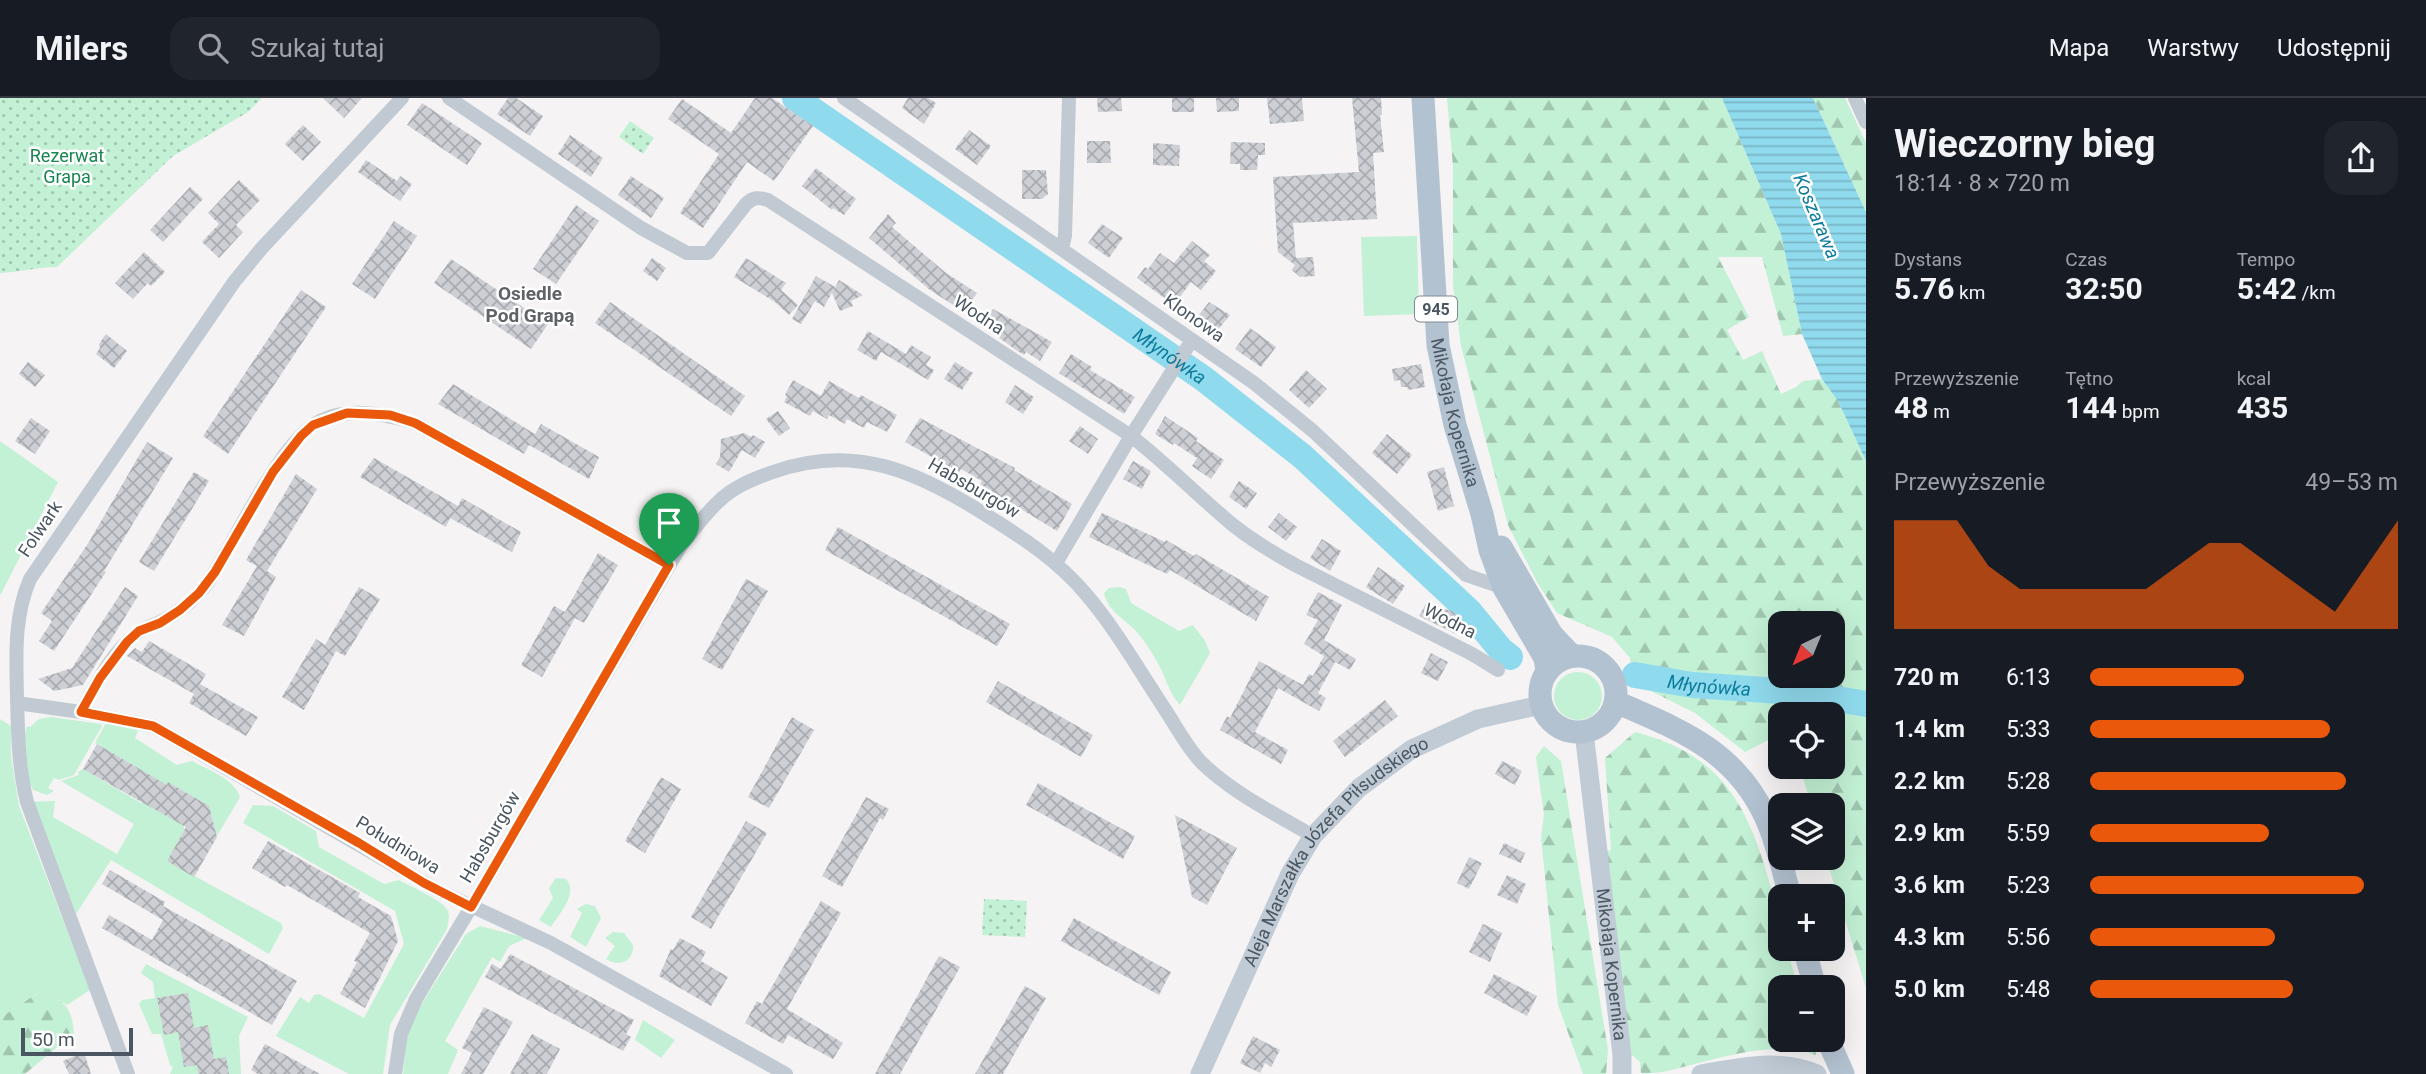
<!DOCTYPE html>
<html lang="pl">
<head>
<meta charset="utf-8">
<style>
	:root { --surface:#171b24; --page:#20242c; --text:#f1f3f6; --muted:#9ea1a6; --line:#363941; --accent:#ea580c }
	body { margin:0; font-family:Roboto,sans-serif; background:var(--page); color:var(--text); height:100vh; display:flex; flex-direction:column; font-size:26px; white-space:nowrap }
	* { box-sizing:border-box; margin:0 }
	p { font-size:23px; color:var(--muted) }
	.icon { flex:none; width:38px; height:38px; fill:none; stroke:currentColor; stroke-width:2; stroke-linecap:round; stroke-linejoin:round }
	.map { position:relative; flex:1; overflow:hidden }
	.drawer { display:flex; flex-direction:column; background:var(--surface); width:560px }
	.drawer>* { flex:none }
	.needle { width:46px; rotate:223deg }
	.fabs { position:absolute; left:1768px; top:513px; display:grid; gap:14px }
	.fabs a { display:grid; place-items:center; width:77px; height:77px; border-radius:14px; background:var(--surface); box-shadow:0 7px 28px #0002; font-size:35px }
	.scale { position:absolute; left:21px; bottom:18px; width:112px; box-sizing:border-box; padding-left:7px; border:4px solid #4a5661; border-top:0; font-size:19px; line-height:24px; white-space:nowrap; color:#4a5661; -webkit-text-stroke:5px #fff; paint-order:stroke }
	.pin { position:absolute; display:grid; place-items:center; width:60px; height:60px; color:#fff; margin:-72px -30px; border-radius:50% 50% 50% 0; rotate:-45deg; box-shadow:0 0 7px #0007 }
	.pin .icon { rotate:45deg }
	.round { display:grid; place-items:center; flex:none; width:74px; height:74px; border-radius:21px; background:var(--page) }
	.headline { display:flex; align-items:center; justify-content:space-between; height:119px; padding:0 28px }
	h1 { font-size:38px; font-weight:700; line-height:52px }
	.metrics { display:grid; grid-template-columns:repeat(3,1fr); gap:10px; height:119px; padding:7px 28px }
	.metrics div { display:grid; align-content:center }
	.metrics b { font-size:30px; font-weight:700 }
	.metrics small { font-size:19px; font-weight:400 }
	.metrics p { font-size:19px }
	.chart { height:196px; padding:14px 28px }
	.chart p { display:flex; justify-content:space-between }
	.chart svg { width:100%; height:126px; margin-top:7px; fill:var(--accent); opacity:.7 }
	ul { padding:0 28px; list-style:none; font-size:23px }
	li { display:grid; grid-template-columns:112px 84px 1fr; align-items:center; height:52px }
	li i { height:18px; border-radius:9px; background:var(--accent) }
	header { display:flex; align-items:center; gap:42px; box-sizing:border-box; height:98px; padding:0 35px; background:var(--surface); border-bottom:2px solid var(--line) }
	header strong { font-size:33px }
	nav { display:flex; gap:38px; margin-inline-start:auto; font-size:24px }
	.search { width:490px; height:63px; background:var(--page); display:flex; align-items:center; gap:18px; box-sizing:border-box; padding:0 24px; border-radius:21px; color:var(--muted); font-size:26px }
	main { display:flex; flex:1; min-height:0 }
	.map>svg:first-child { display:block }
	.green { fill:#c3f1d5 }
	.forest { fill:url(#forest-firs); fill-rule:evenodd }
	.park { fill:url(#park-dots) }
	.water { fill:url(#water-rules) }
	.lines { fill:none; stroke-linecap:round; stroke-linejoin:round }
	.river { stroke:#90daee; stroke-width:26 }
	.building { fill:url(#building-cross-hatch) }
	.street { stroke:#c1cad2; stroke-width:14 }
	.secondary { stroke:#c1cbd6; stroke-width:19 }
	.primary { stroke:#b3c2d1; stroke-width:23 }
	.route-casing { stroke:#fff; stroke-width:14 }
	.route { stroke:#ea580c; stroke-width:9 }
	.labels { text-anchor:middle; stroke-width:5; stroke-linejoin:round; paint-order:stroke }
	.shield { fill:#fff; stroke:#808990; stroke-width:2 }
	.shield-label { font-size:16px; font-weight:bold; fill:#4a5661 }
	.park-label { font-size:18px; fill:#17864f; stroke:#fff }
	.street-label { font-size:18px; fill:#4a5661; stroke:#fff }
	.water-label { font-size:19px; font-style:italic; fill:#0c7c9b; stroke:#fff }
	.neighbourhood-label { font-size:19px; font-weight:bold; fill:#5f6368; stroke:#fff }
</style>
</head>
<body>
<header>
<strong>Milers</strong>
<div class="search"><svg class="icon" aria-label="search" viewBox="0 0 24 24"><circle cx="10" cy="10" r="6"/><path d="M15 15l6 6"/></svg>Szukaj tutaj</div>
<nav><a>Mapa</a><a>Warstwy</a><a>Udostępnij</a></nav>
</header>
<main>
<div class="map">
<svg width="1866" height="976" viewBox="0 0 1866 976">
	<defs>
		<pattern id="forest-firs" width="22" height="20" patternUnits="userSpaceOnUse" patternTransform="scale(1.75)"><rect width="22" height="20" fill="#c3f1d5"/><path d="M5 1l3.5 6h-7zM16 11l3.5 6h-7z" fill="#a0c6b0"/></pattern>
		<pattern id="park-dots" width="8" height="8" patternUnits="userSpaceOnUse" patternTransform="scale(1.75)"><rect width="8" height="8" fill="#c3f1d5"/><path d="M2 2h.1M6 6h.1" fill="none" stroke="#a0c6b0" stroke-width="1.8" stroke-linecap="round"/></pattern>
		<pattern id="water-rules" width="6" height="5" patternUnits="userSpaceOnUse" patternTransform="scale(1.75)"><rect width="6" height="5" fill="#90daee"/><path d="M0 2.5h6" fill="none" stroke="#78b4c4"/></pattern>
		<pattern id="building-cross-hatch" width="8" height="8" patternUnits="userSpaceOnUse" patternTransform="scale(1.75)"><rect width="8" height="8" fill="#cdcfd5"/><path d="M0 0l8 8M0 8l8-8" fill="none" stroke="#a8abb0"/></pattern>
	</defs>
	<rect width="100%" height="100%" fill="#f5f3f3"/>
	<path class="green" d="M1417 138 1419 216 1364 218 1361 139Z
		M0 343 58 384 1 496H0Z
		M1120 489 1126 491 1131 505 1179 533 1193 527 1205 543 1210 555 1180 607C1171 597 1167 585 1162 573 1155 559 1145 543 1135 532 1123 520 1108 513 1104 495L1109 490Z
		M1554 598a24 24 0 1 1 48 0a24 24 0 1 1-48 0Z
		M51 619 101 626 102 628 74 677 59 682 54 680 48 690 54 693 47 697 33 692C25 676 21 645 27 628L30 629 39 621Z
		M0 621 11 628V658L19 708 90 892 67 907 41 893 0 920Z
		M106 625 139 630 135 640 177 667 192 663C208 672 234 680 240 699L217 738 209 708 169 685 154 710 184 727V733L167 763 281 825 283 830 269 856 111 762 76 816 37 714 27 704 55 703 53 719 117 756 134 726 61 683 79 677 78 674 83 671 141 705 155 680 95 645Z
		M253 707 273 708 316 733 319 749 384 786 399 782C411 789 443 802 448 813 450 819 448 825 447 831L390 927 383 976H349L276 938 300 899 309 905 314 897 319 896 364 920 404 846 395 813 243 725Z
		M556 780 566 781C579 795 559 816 551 829L539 822 553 800 549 790Z
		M586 806 595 808 601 820 586 849 570 839 582 815 577 811Z
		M480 828 527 840 509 848 500 864 492 859 445 943 458 952 448 976H403L407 939 416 915 466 836Z
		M613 834 624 835 633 847C634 863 620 870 606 861L615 848 605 840Z
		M146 866 248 919 239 938 241 976H170L173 969 170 967 161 936H152L139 906 142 902 155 900 153 884 141 875Z
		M643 922 675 942 661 960 635 942Z"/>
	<path class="forest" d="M1447 0H1722L1781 136 1802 236 1783 238 1762 159H1718L1749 219 1727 232 1743 262 1762 253 1781 296 1796 289 1803 283 1822 281 1838 303 1866 363V890L1826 760H1832V707H1811L1800 669 1832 668V616H1780V636L1745 654 1695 615 1631 583 1630 560 1612 539 1557 515 1537 484 1508 427 1461 248 1453 186V68ZM1780 525H1832V578H1780Z
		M1813 0H1845L1866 45V114Z
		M1635 634C1711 654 1741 693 1764 766 1773 796 1780 819 1780 850L1787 851 1798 889H1780V942H1813L1816 957C1772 942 1727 959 1683 969 1669 973 1655 976 1641 975L1640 964 1631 956 1606 753 1611 752 1605 660Z
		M1544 648 1561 663 1608 952 1606 976H1583L1558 907 1541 739 1544 717 1536 659Z
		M41 893C65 906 71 906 74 935L25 976H0V920Z"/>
	<path class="park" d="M0 0H262L248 14 173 58 57 169C38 169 19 174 0 175Z
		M630 23 654 40 643 56 619 39Z
		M984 801 1027 803 1025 839 982 837Z"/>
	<path class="water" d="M1722 0H1813L1866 114V363L1838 303 1822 281 1802 236 1781 136Z"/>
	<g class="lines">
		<g class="river">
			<path id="s1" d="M795 0 1204 281 1302 358 1469 513 1501 552 1510 559"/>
			<path id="s2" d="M1635 577 1692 587 1796 594 1866 606"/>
		</g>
	</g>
	<path class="building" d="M323 0H362L344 20Z
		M508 0H516L543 18 530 38 497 16Z
		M755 0H772L813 28 774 83 747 64 703 130 680 115 719 56 668 21 682 1 731 35Z
		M908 0H928L936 5 924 26 902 10Z
		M1097 0H1121L1122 13 1098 14Z
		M1172 0H1194V14H1172Z
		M1216 0H1239V13L1217 14Z
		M1267 0H1302L1304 23 1270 26Z
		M1352 0H1381L1382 17H1380L1384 54 1373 55 1377 121 1293 125 1296 160 1313 159 1315 178 1300 179 1292 172 1295 167 1278 154 1273 79 1359 74Z
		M422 5 482 45 467 67 407 27Z
		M303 27 321 44 303 63 285 46Z
		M969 32 991 48 977 67 955 51Z
		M570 37 603 60 591 79 558 56Z
		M1087 43H1110L1111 65H1087Z
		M1231 44 1265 45V57H1258L1257 72H1240V66H1230Z
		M1153 45 1180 47 1179 68 1153 67Z
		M366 62 397 83 400 78 412 86 400 103 358 74Z
		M816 70 856 101 844 117 833 110 832 112 802 88Z
		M1022 72H1046L1048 96 1042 101H1022Z
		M631 78 664 100 651 120 618 97Z
		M239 82 260 102 236 127 243 134 219 160 202 144 219 126 208 115Z
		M190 89 203 101 163 144 150 132Z
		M576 107 599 123 556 186 533 171Z
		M888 116 896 125 892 129 946 175 977 195 964 214 930 192 869 140Z
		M394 123 417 138 375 201 352 186Z
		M1102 126 1123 140 1109 160 1088 145Z
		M1192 143 1210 157 1204 163 1216 173 1201 192 1191 184 1174 207 1137 180 1145 169 1148 171 1160 155 1174 165Z
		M144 154 165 174 151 188 148 185 133 201 115 185Z
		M652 160 666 170 657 183 643 173Z
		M746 160 786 185 781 192 798 207 789 217 775 204 734 179Z
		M451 161 548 226 531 251 434 185Z
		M816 178 835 189 824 209 815 203 801 226 792 221Z
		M839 182 863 197 851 203 853 208 840 213 832 195Z
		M301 192 326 209 228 356 203 338Z
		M610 204 745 298 731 318 595 225Z
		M1209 204 1230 217 1217 233 1209 227 1207 229 1196 221Z
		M993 211 1052 244 1040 263 1026 254 1024 257 1016 252 983 228Z
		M1250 230 1276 249 1261 269 1235 251Z
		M868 233 906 256 911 247 931 259 926 267 934 272 928 282 881 254 876 263 857 252Z
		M106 236 127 253 114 270 96 256 100 250 99 246Z
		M1071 256 1092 269 1090 272 1135 299 1124 316 1059 275Z
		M28 264 45 277 35 289 19 276Z
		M955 264 973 275 962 292 944 281Z
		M1421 266 1425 289 1408 292 1407 289H1401L1400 282 1394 283 1392 271Z
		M1306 272 1327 291 1309 310 1289 292Z
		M793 282 821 298 829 283 859 300 861 297 897 317 887 334 867 324 864 330 847 321 845 326 829 317 827 321 813 313 810 318 784 304 787 298 785 297Z
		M453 286 535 336 541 326 599 359 589 381 529 347 524 356 438 306Z
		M1015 287 1034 299 1023 316 1005 304Z
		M778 313 790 330 779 338 766 321Z
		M1165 318 1198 340 1196 343 1224 362 1211 381 1192 368 1197 360 1174 345 1173 347 1155 336Z
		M31 320 50 333 35 356 15 343Z
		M920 320 1015 370 1014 372 1072 406 1057 433 980 386 982 383 961 371 959 374 905 344Z
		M1080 328 1098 341 1088 356 1069 343Z
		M744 335 751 339 753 337 765 344 755 360 742 352 729 374 716 366 720 359 721 341Z
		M1387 336 1412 357 1397 376 1372 355Z
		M147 344 173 360 104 473 106 474 54 553 39 543 52 523 41 515 89 444Z
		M374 360 458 408 462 400 521 434 512 454 450 420 446 429 360 379Z
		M1133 363 1151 373 1142 391 1123 381Z
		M1444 369 1454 408 1438 413 1427 374Z
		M194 374 209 383 154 473 139 464Z
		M296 376 317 391 267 473 276 479 244 538 222 527 257 468 246 462Z
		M1239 383 1257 395 1246 411 1229 399Z
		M1102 415 1165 444 1166 442 1194 458 1196 456 1269 499 1256 523 1170 472 1167 476 1089 439Z
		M1279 415 1297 429 1286 443 1268 429Z
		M838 429 1010 526 997 548 825 452Z
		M1322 441 1341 453 1330 473 1310 460Z
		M598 455 618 467 584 525 575 520 542 579 521 567 554 508 565 514Z
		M1378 469 1405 488 1393 506 1366 489Z
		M746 481 768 493 722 572 702 561Z
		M125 489 138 498 83 587 54 593 38 581 72 570Z
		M359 489 380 501 345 558 336 553 304 612 282 599 316 541 325 547Z
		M1318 494 1342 507 1324 542 1356 561 1350 572 1335 564 1318 595 1326 600 1319 613 1278 590 1255 634 1288 652 1281 666 1220 632 1227 618 1230 620 1259 563 1303 587 1309 576 1313 578 1324 558 1304 546 1318 522 1306 517Z
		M1427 504 1456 515 1454 518 1462 524 1456 536 1419 518Z
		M149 543 206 576 200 586 258 619 246 638 189 605 194 596 127 558 135 550 142 554Z
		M1431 555 1448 564 1438 583 1421 575Z
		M998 583 1093 637 1081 659 986 604Z
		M1385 602 1398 618 1345 659 1333 643Z
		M792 619 814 632 769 710 748 699Z
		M97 646 167 687 168 684 209 708 217 739 194 779 167 763 186 729 83 671Z
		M1502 663 1522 673 1515 687 1495 676Z
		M661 679 681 691 645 755 625 743Z
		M1038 685 1135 738 1123 761 1026 707Z
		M866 699 889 711 883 722 880 720 842 789 822 778Z
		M1175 717 1237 750 1207 807 1192 799Z
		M746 723 767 735 711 831 691 819Z
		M268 743 360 795 358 799 391 818 398 843 365 910 340 896 357 864 354 863 370 835 287 787 285 789 252 770Z
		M1504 745 1525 755 1521 765 1499 756Z
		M1469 759 1482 765 1469 791 1457 785Z
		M110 772 165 804 163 808 297 883 272 927 102 830 109 817 152 842 163 822 102 786Z
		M1507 777 1526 786 1517 806 1497 797Z
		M821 803 841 815 787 911 843 945 833 961 788 937 783 946 745 925 757 903 762 906Z
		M1074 820 1171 874 1159 897 1061 843Z
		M1483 826 1502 835 1490 864 1469 854Z
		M680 840 706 854 701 863 728 879 711 908 659 878 671 851 673 852Z
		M510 856 634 922 626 936 631 939 623 953 485 879 492 866 501 871Z
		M939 858 960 869 900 976H875Z
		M1494 876 1537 898 1527 918 1484 895Z
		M1025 888 1046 900 1003 976H975Z
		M188 895 194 930 208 927 214 961 226 959 229 976H198L197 967 184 969 178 934 164 937 157 900Z
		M484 909 513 924 483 976H461L472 955 462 950Z
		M532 936 560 951 547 976H510Z
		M1253 938 1280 952 1271 969 1265 965 1260 975 1240 965Z
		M265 946 291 960 320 976H258L251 972Z
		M84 954 91 976H69L63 963Z"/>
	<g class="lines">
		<path class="street" d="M449 0 641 130 687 155H708L746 106C753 99 758 99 768 102L1131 338C1167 366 1198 398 1233 427 1253 443 1275 456 1297 468L1472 556 1498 572
			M844 0 1254 285 1313 333 1466 477 1504 490
			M1855 0 1866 24
			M1062 151 1065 138 1069 0
			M1056 465 1131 338 1192 242
			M17 605 81 614 153 628 437 792 551 845 786 976
			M81 614C96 587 111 555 136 536 143 530 152 528 160 524 174 517 188 507 199 495 211 483 219 466 228 451 247 418 282 349 312 328 342 307 383 315 415 325L669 467
			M128 976 27 704C18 668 18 634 17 597 16 557 14 518 30 481L234 184 261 151 402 0
			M395 976 401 936 416 901 471 809 680 449C692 434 703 418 718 404 733 389 753 381 773 374 854 345 917 373 986 417 1022 439 1058 463 1085 495 1116 531 1140 574 1166 613 1177 630 1188 651 1202 665 1234 696 1276 716 1313 738"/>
		<g class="secondary">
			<path id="s3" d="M1584 634 1622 957V976"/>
			<path id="s4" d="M1200 976 1290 776 1313 738 1359 690 1412 651 1478 621 1541 607"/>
			<path d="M1701 976C1740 969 1779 960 1817 976"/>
		</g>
		<g class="primary">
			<path id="s5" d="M1423 0 1438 247 1455 327 1482 416 1490 452 1504 490 1545 560 1547 573"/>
			<path d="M1501 449 1552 537 1572 558"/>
			<circle cx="1578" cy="596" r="38"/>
			<path d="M1616 604C1680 632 1735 652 1766 720 1777 744 1783 773 1790 798"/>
			<path d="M1804 850 1815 889"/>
			<path d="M1828 942 1843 976"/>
		</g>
	</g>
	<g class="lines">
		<g class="route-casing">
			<path id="route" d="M347 315 390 317 415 325 669 467 471 809 424 785 359 745 153 628 81 614 100 580 127 544 139 533 160 525 180 512 199 495 215 474 273 374 301 338 313 327Z"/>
		</g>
		<use href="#route" class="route"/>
	</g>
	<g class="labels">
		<rect class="shield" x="1415" y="198.5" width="42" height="25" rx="5"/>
		<g class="shield-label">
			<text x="1436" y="217">945</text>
		</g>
		<g class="park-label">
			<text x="67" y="64">Rezerwat<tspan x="67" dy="21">Grapa</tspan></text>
		</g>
		<g class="street-label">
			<text transform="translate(979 217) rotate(33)" y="6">Wodna</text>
			<text transform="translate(1194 220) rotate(35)" y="6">Klonowa</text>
			<text dy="6" stroke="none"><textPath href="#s5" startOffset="317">Mikołaja Kopernika</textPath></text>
			<text transform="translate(974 390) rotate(30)" y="6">Habsburgów</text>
			<text transform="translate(40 431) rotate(-56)" y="6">Folwark</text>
			<text transform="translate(1450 523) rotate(27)" y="6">Wodna</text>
			<text transform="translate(490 739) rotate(-60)" y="6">Habsburgów</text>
			<text transform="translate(398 747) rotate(31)" y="6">Południowa</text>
			<text dy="6" stroke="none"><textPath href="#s4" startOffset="266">Aleja Marszałka Józefa Piłsudskiego</textPath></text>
			<text dy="6" stroke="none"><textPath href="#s3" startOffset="234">Mikołaja Kopernika</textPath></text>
		</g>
		<g class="water-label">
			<text transform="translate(1817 118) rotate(67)" y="7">Koszarawa</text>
			<text dy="7" stroke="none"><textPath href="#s1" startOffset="455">Młynówka</textPath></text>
			<text dy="7" stroke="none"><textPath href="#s2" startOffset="75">Młynówka</textPath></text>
		</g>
		<g class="neighbourhood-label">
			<text x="530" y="202">Osiedle<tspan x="530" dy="22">Pod Grapą</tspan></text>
		</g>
	</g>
</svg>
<div class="fabs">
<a><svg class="needle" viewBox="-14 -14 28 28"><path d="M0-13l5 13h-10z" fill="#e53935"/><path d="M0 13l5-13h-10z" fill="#9ea1a6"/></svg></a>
<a><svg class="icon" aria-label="locate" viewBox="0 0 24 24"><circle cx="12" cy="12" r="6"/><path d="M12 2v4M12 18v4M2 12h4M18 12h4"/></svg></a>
<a><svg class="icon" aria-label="layers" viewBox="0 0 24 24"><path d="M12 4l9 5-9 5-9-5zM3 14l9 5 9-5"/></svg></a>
<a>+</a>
<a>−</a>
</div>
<div class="scale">50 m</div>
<div class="pin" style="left:669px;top:467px;background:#1e9e55"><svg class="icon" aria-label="arrive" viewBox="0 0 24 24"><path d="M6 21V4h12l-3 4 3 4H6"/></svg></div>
</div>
<section class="drawer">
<div class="headline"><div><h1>Wieczorny bieg</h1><p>18:14 · 8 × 720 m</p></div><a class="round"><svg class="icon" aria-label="share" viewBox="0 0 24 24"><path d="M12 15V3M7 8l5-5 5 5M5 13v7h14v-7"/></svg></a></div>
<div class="metrics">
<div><p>Dystans</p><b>5.76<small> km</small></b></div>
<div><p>Czas</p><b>32:50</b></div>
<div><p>Tempo</p><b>5:42<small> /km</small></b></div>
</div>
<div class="metrics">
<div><p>Przewyższenie</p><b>48<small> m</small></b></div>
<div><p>Tętno</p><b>144<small> bpm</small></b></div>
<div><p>kcal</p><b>435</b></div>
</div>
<div class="chart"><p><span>Przewyższenie</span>49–53 m</p>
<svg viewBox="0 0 160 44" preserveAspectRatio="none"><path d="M0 44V6L10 6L20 6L30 22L40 30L50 30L60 30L70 30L80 30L90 22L100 14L110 14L120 22L130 30L140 38L150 22L160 6V44z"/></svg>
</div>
<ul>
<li><b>720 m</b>6:13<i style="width:50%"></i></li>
<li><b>1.4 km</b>5:33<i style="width:78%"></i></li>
<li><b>2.2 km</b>5:28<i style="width:83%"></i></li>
<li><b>2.9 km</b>5:59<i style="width:58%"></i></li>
<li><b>3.6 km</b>5:23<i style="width:89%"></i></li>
<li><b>4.3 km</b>5:56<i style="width:60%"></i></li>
<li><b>5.0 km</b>5:48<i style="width:66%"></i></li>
</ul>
</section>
</main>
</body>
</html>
